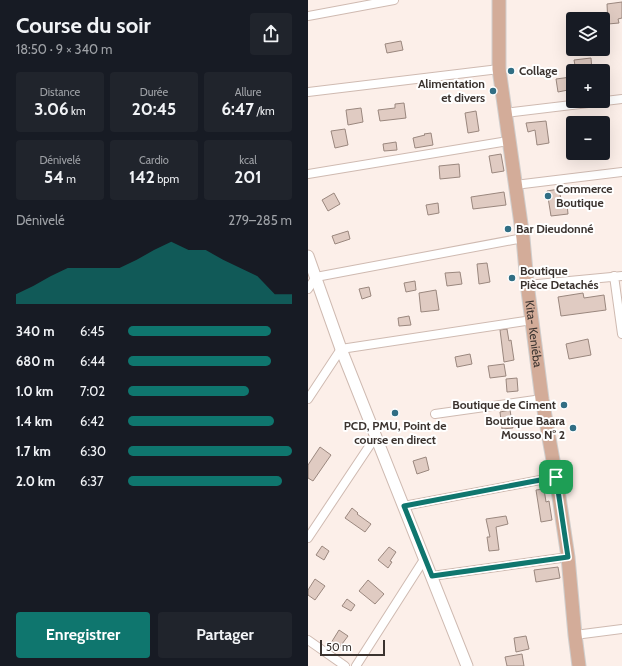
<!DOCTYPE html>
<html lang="fr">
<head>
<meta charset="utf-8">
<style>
	:root { --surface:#171b24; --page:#20242c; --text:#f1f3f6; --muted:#9ea1a6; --accent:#0f766e }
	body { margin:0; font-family:Cabin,sans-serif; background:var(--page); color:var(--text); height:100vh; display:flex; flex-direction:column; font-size:15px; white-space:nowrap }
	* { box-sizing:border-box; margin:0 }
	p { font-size:13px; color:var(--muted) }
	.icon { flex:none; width:22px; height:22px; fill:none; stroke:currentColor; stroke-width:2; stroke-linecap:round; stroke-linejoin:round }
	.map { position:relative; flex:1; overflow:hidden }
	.side { display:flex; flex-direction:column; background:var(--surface); width:308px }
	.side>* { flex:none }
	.tools { position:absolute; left:258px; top:12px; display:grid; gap:8px }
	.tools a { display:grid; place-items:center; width:44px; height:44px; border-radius:4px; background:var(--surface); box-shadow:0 4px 16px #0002; font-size:20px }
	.scale { position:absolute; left:12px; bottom:10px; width:65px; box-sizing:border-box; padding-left:4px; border:2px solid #3b332f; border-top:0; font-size:11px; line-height:14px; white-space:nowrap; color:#3b332f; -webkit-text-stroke:3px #fff; paint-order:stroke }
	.pin { position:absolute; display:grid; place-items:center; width:34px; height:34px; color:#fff; margin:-17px; border-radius:8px; box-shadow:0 2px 6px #0006 }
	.round { display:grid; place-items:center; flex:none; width:42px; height:42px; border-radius:4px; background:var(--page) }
	.summary { display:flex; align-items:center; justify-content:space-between; height:68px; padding:0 16px }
	h1 { font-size:22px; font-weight:800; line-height:30px }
	.metrics { display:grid; grid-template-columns:repeat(3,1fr); gap:6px; height:68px; padding:4px 16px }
	.metrics div { display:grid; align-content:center; border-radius:4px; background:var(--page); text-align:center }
	.metrics b { font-size:17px; font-weight:800 }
	.metrics small { font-size:11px; font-weight:400 }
	.metrics p { font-size:11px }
	.chart { height:112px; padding:8px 16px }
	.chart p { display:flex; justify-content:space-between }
	.chart svg { width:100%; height:72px; margin-top:4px; fill:var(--accent); opacity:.7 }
	.button { display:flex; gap:8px; margin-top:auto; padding:8px 16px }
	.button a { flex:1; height:46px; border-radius:4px; background:var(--accent); color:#fff; font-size:16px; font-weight:800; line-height:46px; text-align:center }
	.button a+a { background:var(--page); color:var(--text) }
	ul { padding:0 16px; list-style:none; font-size:13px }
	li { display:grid; grid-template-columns:64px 48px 1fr; align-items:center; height:30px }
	li i { height:10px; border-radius:5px; background:var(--accent) }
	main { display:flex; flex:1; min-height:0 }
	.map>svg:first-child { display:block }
	.building { fill:#e0cbc2; stroke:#9a877e }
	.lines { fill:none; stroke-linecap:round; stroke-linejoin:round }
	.street-casing { stroke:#cfbab1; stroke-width:10 }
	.secondary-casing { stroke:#cfbab1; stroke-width:13 }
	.primary-casing { stroke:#d0cecd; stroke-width:15 }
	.street { stroke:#fff; stroke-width:8 }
	.secondary { stroke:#fff; stroke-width:11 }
	.primary { stroke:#d3ac99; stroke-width:13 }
	.route-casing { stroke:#fff; stroke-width:8 }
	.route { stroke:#0f766e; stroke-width:5 }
	.poi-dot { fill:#316e84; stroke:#fff; stroke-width:1.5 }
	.labels { text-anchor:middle; stroke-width:4; stroke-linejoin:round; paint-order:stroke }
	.poi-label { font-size:12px; font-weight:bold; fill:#3b332f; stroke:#fff; text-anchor:start }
	.street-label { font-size:12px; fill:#3b332f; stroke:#fff }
</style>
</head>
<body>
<main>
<section class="side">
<div class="summary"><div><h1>Course du soir</h1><p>18:50 · 9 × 340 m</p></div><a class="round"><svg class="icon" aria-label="share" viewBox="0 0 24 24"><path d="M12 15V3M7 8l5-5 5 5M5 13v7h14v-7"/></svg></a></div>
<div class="metrics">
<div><p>Distance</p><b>3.06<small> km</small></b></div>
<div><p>Durée</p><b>20:45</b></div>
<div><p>Allure</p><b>6:47<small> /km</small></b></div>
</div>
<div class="metrics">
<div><p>Dénivelé</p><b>54<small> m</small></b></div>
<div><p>Cardio</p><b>142<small> bpm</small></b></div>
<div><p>kcal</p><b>201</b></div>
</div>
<div class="chart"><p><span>Dénivelé</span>279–285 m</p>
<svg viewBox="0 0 160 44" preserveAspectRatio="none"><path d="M0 44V38L10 33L20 27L30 22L40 22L50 22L60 22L70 17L80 11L90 6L100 11L110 11L120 17L130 22L140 27L150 38L160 38V44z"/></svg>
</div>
<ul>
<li><b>340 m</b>6:45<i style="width:87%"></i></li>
<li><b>680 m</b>6:44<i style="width:87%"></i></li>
<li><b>1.0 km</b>7:02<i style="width:74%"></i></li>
<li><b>1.4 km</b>6:42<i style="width:89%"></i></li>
<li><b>1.7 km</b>6:30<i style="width:100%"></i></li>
<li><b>2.0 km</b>6:37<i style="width:94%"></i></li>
</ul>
<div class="button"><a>Enregistrer</a><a>Partager</a></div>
</section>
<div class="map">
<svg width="314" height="666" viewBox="0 0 314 666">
	<rect width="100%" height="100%" fill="#fcefe9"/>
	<path class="building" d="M314 2V18L310 19 311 23 300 24 299 4Z
		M93 41 95 50 79 53 77 44Z
		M283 58 284 71H268L266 60Z
		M263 77 265 89 250 92 248 79Z
		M96 103 98 118 72 121 70 110 87 108V104Z
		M53 108 55 122 40 125 38 110Z
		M168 111 171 131 160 133 157 113Z
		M238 121 241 143 229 145 227 130 220 132 218 123Z
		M37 129 40 145 27 148 23 131Z
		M123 133 125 145 107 148 105 138 117 135 116 134Z
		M88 142 89 150 76 151 75 144Z
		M193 154 196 171 184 173 181 156Z
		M151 164 152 177 132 179 131 166Z
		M251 189 254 205 259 204 260 214 243 216 239 191Z
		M196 192 198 205 165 209 163 197Z
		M26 193 32 204 20 211 14 200Z
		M130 203 131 213 120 215 118 205Z
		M40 231 42 239 27 244 24 236Z
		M179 263 182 282 171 284 169 264Z
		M152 272 154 284 139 286 137 273Z
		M107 281 108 290 98 292 96 283Z
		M61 287 63 296 54 299 51 289Z
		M128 290 131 310 113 312 111 293Z
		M275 293 276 298 296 295 298 310 253 316 250 297Z
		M101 316 103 325 91 326 90 318Z
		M199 329 201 341 203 340 206 360 196 362 192 330Z
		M280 339 283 355 261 359 258 344Z
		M162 354 164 364 149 367 147 357Z
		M196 364 198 376 182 378 180 366Z
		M209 378 210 391 199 392 198 379Z
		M202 410 205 428 194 429 192 412Z
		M12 447 23 455 5 481 0 478V465Z
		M118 457 121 470 109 474 105 461Z
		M236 489 238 502 241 501 244 520 233 522 228 490Z
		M44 508 50 513 49 514 63 524 57 532 37 518Z
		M198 516 200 524 188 527 191 550 181 551 179 537H182L178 519Z
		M14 546 21 551 16 560 8 555Z
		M81 547 88 552 82 561 84 562 80 568 70 560Z
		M250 567 252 578 228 582 226 570Z
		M7 579 17 586 7 600 0 595V590Z
		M60 580 76 594 67 604 51 591Z
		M39 599 47 605 43 611 34 606Z
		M31 630 40 636 31 648 23 643Z
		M218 636 221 649 208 652 206 638Z
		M214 654 216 666H199L197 657Z"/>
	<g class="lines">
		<g class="street-casing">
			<path id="street" d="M0 16 86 0
				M0 92 191 69
				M197 113 314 99
				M0 174 200 141
				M207 185 314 172
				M306 276 314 334
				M219 285 314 276
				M0 289 8 277 215 238
				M0 399 33 349 224 320
				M127 414 234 399
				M96 506 248 477
				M0 538 68 436
				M124 576 260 557
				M267 635 314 629
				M0 640 37 666
				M48 666 117 558"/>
		</g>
		<g class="secondary-casing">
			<path id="secondary" d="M0 256 33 349 159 666"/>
		</g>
		<g class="primary-casing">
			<g id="primary">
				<path id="s1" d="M191 0V69L215 238 219 283 234 399 248 477 260 557 267 635 271 666"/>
			</g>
		</g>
		<use href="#street" class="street"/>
		<use href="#secondary" class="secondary"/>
		<use href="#primary" class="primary"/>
	</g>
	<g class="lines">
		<g class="route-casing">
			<path id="route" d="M248 477 260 557 124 576 96 506Z"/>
		</g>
		<use href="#route" class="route"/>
	</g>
	<g class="poi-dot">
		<circle cx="203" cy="71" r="4"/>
		<circle cx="185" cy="91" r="4"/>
		<circle cx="240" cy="196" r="4"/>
		<circle cx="200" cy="229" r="4"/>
		<circle cx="204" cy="278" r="4"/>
		<circle cx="256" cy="405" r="4"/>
		<circle cx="87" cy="413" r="4"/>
		<circle cx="265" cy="428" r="4"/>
	</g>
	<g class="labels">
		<g class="poi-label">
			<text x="211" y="75">Collage</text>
			<text x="177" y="88" text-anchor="end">Alimentation<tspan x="177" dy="14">et divers</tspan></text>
			<text x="248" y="193">Commerce<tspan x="248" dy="14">Boutique</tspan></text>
			<text x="208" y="233">Bar Dieudonné</text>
			<text x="212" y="275">Boutique<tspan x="212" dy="14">Pièce Detachés</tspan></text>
			<text x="248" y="409" text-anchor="end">Boutique de Ciment</text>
			<text x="257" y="425" text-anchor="end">Boutique Baara<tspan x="257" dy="14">Mousso N° 2</tspan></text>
			<text x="87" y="430" text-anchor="middle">PCD, PMU, Point de<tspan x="87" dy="14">course en direct</tspan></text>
		</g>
		<g class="street-label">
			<text dy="4" stroke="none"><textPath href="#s1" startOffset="336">Kita- Keniéba</textPath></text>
		</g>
	</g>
</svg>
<div class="tools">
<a><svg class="icon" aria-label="layers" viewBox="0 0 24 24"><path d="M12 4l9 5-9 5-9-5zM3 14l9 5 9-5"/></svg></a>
<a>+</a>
<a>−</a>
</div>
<div class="scale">50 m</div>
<div class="pin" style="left:248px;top:477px;background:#1e9e55"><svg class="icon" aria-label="arrive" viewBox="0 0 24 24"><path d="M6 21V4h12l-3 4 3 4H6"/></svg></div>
</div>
</main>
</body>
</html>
